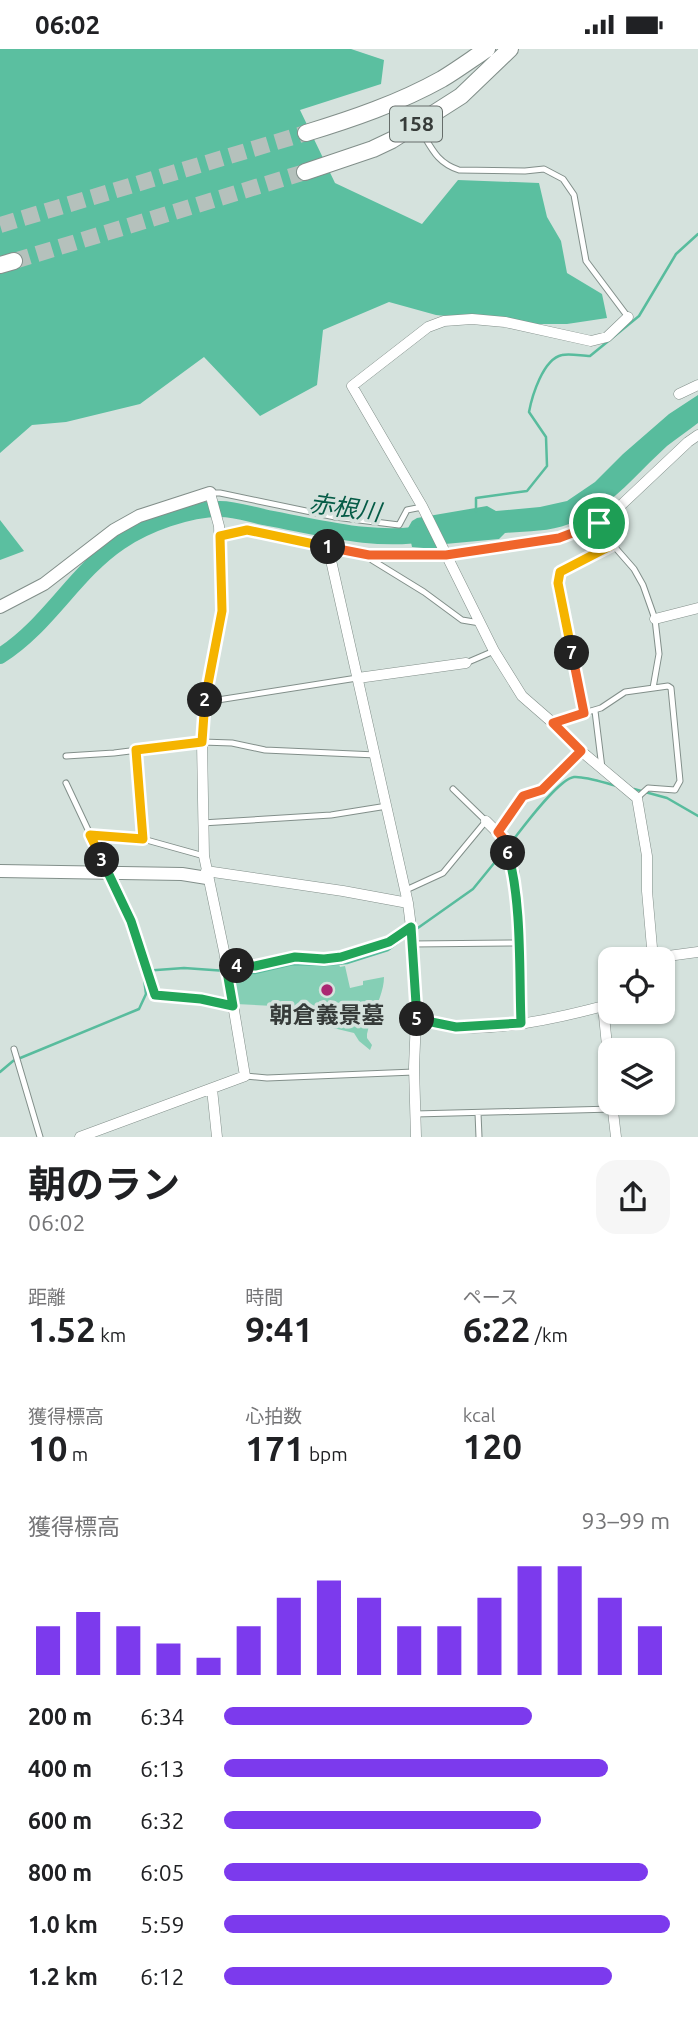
<!DOCTYPE html>
<html lang="ja">
<head>
<meta charset="utf-8">
<style>
	:root { --surface:#fff; --page:#f6f6f6; --text:#202124; --muted:#757577; --accent:#7c3aed }
	body { margin:0; font-family:Ubuntu,"Noto Sans JP",sans-serif; background:var(--page); color:var(--text); height:100vh; display:flex; flex-direction:column; font-size:26px; white-space:nowrap }
	* { box-sizing:border-box; margin:0 }
	p { font-size:23px; color:var(--muted) }
	.icon { flex:none; width:38px; height:38px; fill:none; stroke:currentColor; stroke-width:2; stroke-linecap:round; stroke-linejoin:round }
	.map { position:relative; height:1088px; overflow:hidden }
	.drawer { display:flex; flex-direction:column; background:var(--surface); flex:1 }
	.drawer>* { flex:none }
	.tools { position:absolute; left:598px; top:898px; display:grid; gap:14px }
	.tools a { display:grid; place-items:center; width:77px; height:77px; border-radius:14px; background:var(--surface); box-shadow:0 2px 5px #0004; font-size:35px }
	.pin { position:absolute; display:grid; place-items:center; width:60px; height:60px; color:#fff; margin:-30px; border:4px solid #fff; border-radius:50%; box-shadow:0 2px 7px #0007 }
	.km { position:absolute; width:35px; height:35px; margin:-18px; border-radius:50%; background:#222; color:#fff; font-size:19px; line-height:35px; text-align:center }
	.round { display:grid; place-items:center; flex:none; width:74px; height:74px; border-radius:21px; background:var(--page) }
	.overview { display:flex; align-items:center; justify-content:space-between; height:119px; padding:0 28px }
	h1 { font-size:38px; font-weight:700; line-height:52px }
	.metrics { display:grid; grid-template-columns:repeat(3,1fr); gap:10px; height:119px; padding:7px 28px }
	.metrics div { display:grid; align-content:center }
	.metrics b { font-size:35px; font-weight:700 }
	.metrics small { font-size:19px; font-weight:400 }
	.metrics p { font-size:19px }
	.chart { height:196px; padding:14px 28px }
	.chart p { display:flex; justify-content:space-between }
	.chart svg { width:100%; height:126px; margin-top:7px; stroke:var(--accent); stroke-width:6 }
	ul { padding:0 28px; list-style:none; font-size:23px }
	li { display:grid; grid-template-columns:112px 84px 1fr; align-items:center; height:52px }
	li i { height:18px; border-radius:9px; background:var(--accent) }
	.status { display:flex; justify-content:space-between; align-items:center; height:49px; padding:0 35px; background:var(--surface); direction:ltr }
	.status svg { height:19px; fill:currentColor }
	.map>svg:first-child { display:block }
	.green { fill:#85cfb5 }
	.forest { fill:#5bbfa0 }
	.water { fill:#58bc9d }
	.lines { fill:none; stroke-linecap:round; stroke-linejoin:round }
	.stream { stroke:#58bc9d; stroke-width:2.5 }
	.river { stroke:#58bc9d; stroke-width:16 }
	.trunk-tunnel { stroke:#b5c1bc; stroke-width:16; stroke-dasharray:16 8; stroke-linecap:butt }
	.service-casing { stroke:#828f8a; stroke-width:7 }
	.minor-casing { stroke:#828f8a; stroke-width:11 }
	.tertiary-casing { stroke:#828f8a; stroke-width:14 }
	.trunk-casing { stroke:#828f8a; stroke-width:18 }
	.service { stroke:#fff; stroke-width:5 }
	.minor { stroke:#fff; stroke-width:10 }
	.tertiary { stroke:#fff; stroke-width:12 }
	.trunk { stroke:#fff; stroke-width:16 }
	.split-1-casing { stroke:#fff; stroke-width:14 }
	.split-2-casing { stroke:#fff; stroke-width:14 }
	.split-3-casing { stroke:#fff; stroke-width:14 }
	.split-4-casing { stroke:#fff; stroke-width:14 }
	.split-5-casing { stroke:#fff; stroke-width:14 }
	.split-6-casing { stroke:#fff; stroke-width:14 }
	.split-7-casing { stroke:#fff; stroke-width:14 }
	.split-8-casing { stroke:#fff; stroke-width:14 }
	.split-1 { stroke:#f0652b; stroke-width:9 }
	.split-2 { stroke:#f5b400; stroke-width:9 }
	.split-3 { stroke:#f5b400; stroke-width:9 }
	.split-4 { stroke:#22a559; stroke-width:9 }
	.split-5 { stroke:#22a559; stroke-width:9 }
	.split-6 { stroke:#22a559; stroke-width:9 }
	.split-7 { stroke:#f0652b; stroke-width:9 }
	.split-8 { stroke:#f5b400; stroke-width:9 }
	.poi-dot { fill:#aa2772; stroke:#d5e2dd; stroke-width:2.5 }
	.labels { text-anchor:middle; stroke-width:7; stroke-linejoin:round; paint-order:stroke }
	.shield { fill:#d5e2dd; stroke:#666d6a; stroke-width:2 }
	.shield-label { font-size:21px; font-weight:bold; fill:#363b39 }
	.poi-label { font-size:23px; font-weight:bold; fill:#363b39; stroke:#d5e2dd }
	.water-label { font-size:24px; font-style:italic; fill:#055b46; stroke:#d5e2dd }
</style>
</head>
<body>
<div class="status"><b>06:02</b><svg viewBox="0 0 49 12"><path d="M0 12V9h3v3zM5 12V6h3v6zM10 12V3h3v9zM15 12V0h3v12zM26 1h20v11H26zM47 4h2v5h-2z"/></svg></div>
<div class="map">
<svg width="698" height="1088" viewBox="0 0 698 1088">
	<rect width="100%" height="100%" fill="#d5e2dd"/>
	<path class="green" d="M338 911 340 918 345 917 350 939 363 936V932L384 928C384 946 371 966 367 985V989L372 996 370 1001 359 992 354 984 329 978 293 958 236 955 230 920H258L295 912 323 913Z"/>
	<path class="forest" d="M0 0H351L384 11 381 35 300 61 335 134 422 175 458 131 539 134 547 168 561 192 567 224 602 245 607 269 567 275H523L436 266 389 253 323 281 317 336 260 367 204 308 140 355 66 373 32 376 0 404Z
		M0 471 24 502 0 511Z"/>
	<path class="water" d="M698 346V374C688 382 677 389 667 397 637 424 609 461 569 475 549 483 526 482 505 484L499 490 445 495 435 500 412 498 408 479 412 472 417 469 487 457 496 462 540 458 567 452 595 433 623 405 669 365Z"/>
	<g class="lines">
		<path class="stream" d="M476 462V449L527 442 547 417 546 388 529 363C532 347 543 310 562 306 570 304 582 307 590 307L639 267 676 205 698 185
			M634 740 667 749 698 767
			M510 795C521 781 558 730 574 728 585 727 605 734 617 737
			M415 881 473 840 504 802
			M0 1023 13 1012 139 960 146 945 143 922 184 919 255 924 293 915 324 916 347 914 388 901 407 887"/>
		<path class="river" d="M0 607C48 577 74 524 120 493 147 475 188 460 220 460 236 460 252 466 268 469 323 479 374 494 431 484"/>
		<path class="trunk-tunnel" d="M0 176 306 84
			M14 212 305 123"/>
		<g class="service-casing">
			<path id="service" d="M418 77C431 97 435 113 459 121L525 122 544 120 563 130 574 146 586 212 628 268
				M210 444H220L335 468 399 476 407 461 422 458
				M613 496 634 520 643 536 655 570 659 605 653 639
				M369 506 372 511 424 543 462 571 480 574
				M466 614 494 602
				M205 653 357 629
				M595 662 602 719
				M584 664 601 659 625 643 668 637 671 639 680 732 675 741 648 739 637 749
				M136 701 143 790
				M66 707 114 704 202 693 232 694 265 701 376 706
				M66 734 131 872 155 946 201 950 233 957
				M202 774 331 766 387 757
				M498 783 523 747 542 741 581 702
				M90 786 143 790 204 807
				M406 841 443 824 486 772 453 740
				M412 895 519 894
				M226 917H255L295 908 324 910 341 908 389 893 411 878
				M14 1000 40 1088
				M622 1001 644 995
				M246 1027 267 1029 414 1023
				M478 1064 479 1088
				M415 1065 613 1060"/>
		</g>
		<g class="minor-casing">
			<path id="minor" d="M628 268 607 288 591 292 505 273 472 270 444 272 428 278 352 337 422 457 494 602 522 647 553 674 581 702 637 749 647 807V842L653 910
				M679 345 698 336
				M220 487 247 481 369 506H446L560 489 599 474 617 460 688 393 698 386
				M328 498 408 854 411 878 416 969 414 1018 416 1088
				M655 570 698 559
				M358 629 466 614
				M553 674 584 664 557 534 560 523 613 496 599 474
				M486 772 505 791 514 823 519 894 521 974
				M206 822 343 842 408 854
				M653 909 698 903
				M603 957 611 1036
				M416 969C430 972 445 976 459 978 504 982 567 967 611 955
				M212 1040 217 1088
				M612 1054 616 1088
				M80 1088 245 1027 224 902 204 807 202 693 205 653 222 562 219 477 210 444"/>
		</g>
		<g class="tertiary-casing">
			<path id="tertiary" d="M0 558 44 535 114 481 139 467 210 444
				M0 822 182 825 207 829"/>
		</g>
		<g class="trunk-casing">
			<path id="trunk" d="M306 84C352 70 399 54 442 30 457 21 472 10 487 0
				M305 123 373 100 392 91 461 47 510 0
				M0 216 14 212"/>
		</g>
		<use href="#service" class="service"/>
		<use href="#minor" class="minor"/>
		<use href="#tertiary" class="tertiary"/>
		<use href="#trunk" class="trunk"/>
	</g>
	<g class="lines">
		<g class="split-1-casing">
			<path id="split-1" d="M328 498 369 506H446L559 489 599 474"/>
		</g>
		<g class="split-2-casing">
			<path id="split-2" d="M205 651 222 562 220 487 247 481 328 498"/>
		</g>
		<g class="split-3-casing">
			<path id="split-3" d="M102 811 90 786 143 790 136 701 202 693 205 651"/>
		</g>
		<g class="split-4-casing">
			<path id="split-4" d="M102 811 131 872 155 946 201 950 233 957 226 917H237"/>
		</g>
		<g class="split-5-casing">
			<path id="split-5" d="M237 917H255L295 908 324 910 341 908 389 893 411 878 417 970"/>
		</g>
		<g class="split-6-casing">
			<path id="split-6" d="M417 970 456 978 521 974C519 921 522 854 508 804"/>
		</g>
		<g class="split-7-casing">
			<path id="split-7" d="M508 804 505 791 498 783 523 747 542 741 581 702 553 674 584 664 572 604"/>
		</g>
		<g class="split-8-casing">
			<path id="split-8" d="M572 604 558 534 560 523 612 496 599 474"/>
		</g>
		<use href="#split-1" class="split-1"/>
		<use href="#split-2" class="split-2"/>
		<use href="#split-3" class="split-3"/>
		<use href="#split-4" class="split-4"/>
		<use href="#split-5" class="split-5"/>
		<use href="#split-6" class="split-6"/>
		<use href="#split-7" class="split-7"/>
		<use href="#split-8" class="split-8"/>
	</g>
	<circle class="poi-dot" cx="327" cy="941" r="7"/>
	<g class="labels">
		<rect class="shield" x="390" y="57.5" width="52" height="35" rx="5"/>
		<g class="shield-label">
			<text x="416" y="82">158</text>
		</g>
		<g class="poi-label">
			<text x="327" y="974">朝倉義景墓</text>
		</g>
		<g class="water-label">
			<text transform="translate(345 459) rotate(8)" y="8">赤根川</text>
		</g>
	</g>
</svg>
<div class="tools">
<a><svg class="icon" aria-label="locate" viewBox="0 0 24 24"><circle cx="12" cy="12" r="6"/><path d="M12 2v4M12 18v4M2 12h4M18 12h4"/></svg></a>
<a><svg class="icon" aria-label="layers" viewBox="0 0 24 24"><path d="M12 4l9 5-9 5-9-5zM3 14l9 5 9-5"/></svg></a>
</div>
<div class="pin" style="left:599px;top:474px;background:#1e9e55"><svg class="icon" aria-label="arrive" viewBox="0 0 24 24"><path d="M6 21V4h12l-3 4 3 4H6"/></svg></div>
<b class="km" style="left:328px;top:498px">1</b>
<b class="km" style="left:205px;top:651px">2</b>
<b class="km" style="left:102px;top:811px">3</b>
<b class="km" style="left:237px;top:917px">4</b>
<b class="km" style="left:417px;top:970px">5</b>
<b class="km" style="left:508px;top:804px">6</b>
<b class="km" style="left:572px;top:604px">7</b>
</div>
<section class="drawer">
<div class="overview"><div><h1>朝のラン</h1><p>06:02</p></div><a class="round"><svg class="icon" aria-label="share" viewBox="0 0 24 24"><path d="M12 15V3M7 8l5-5 5 5M5 13v7h14v-7"/></svg></a></div>
<div class="metrics">
<div><p>距離</p><b>1.52<small> km</small></b></div>
<div><p>時間</p><b>9:41</b></div>
<div><p>ペース</p><b>6:22<small> /km</small></b></div>
</div>
<div class="metrics">
<div><p>獲得標高</p><b>10<small> m</small></b></div>
<div><p>心拍数</p><b>171<small> bpm</small></b></div>
<div><p>kcal</p><b>120</b></div>
</div>
<div class="chart"><p><span>獲得標高</span>93–99 m</p>
<svg viewBox="0 0 160 44" preserveAspectRatio="none"><path d="M5 44V27M15 44V22M25 44V27M35 44V33M45 44V38M55 44V27M65 44V17M75 44V11M85 44V17M95 44V27M105 44V27M115 44V17M125 44V6M135 44V6M145 44V17M155 44V27"/></svg>
</div>
<ul>
<li><b>200 m</b>6:34<i style="width:69%"></i></li>
<li><b>400 m</b>6:13<i style="width:86%"></i></li>
<li><b>600 m</b>6:32<i style="width:71%"></i></li>
<li><b>800 m</b>6:05<i style="width:95%"></i></li>
<li><b>1.0 km</b>5:59<i style="width:100%"></i></li>
<li><b>1.2 km</b>6:12<i style="width:87%"></i></li>
</ul>
</section>
</body>
</html>
